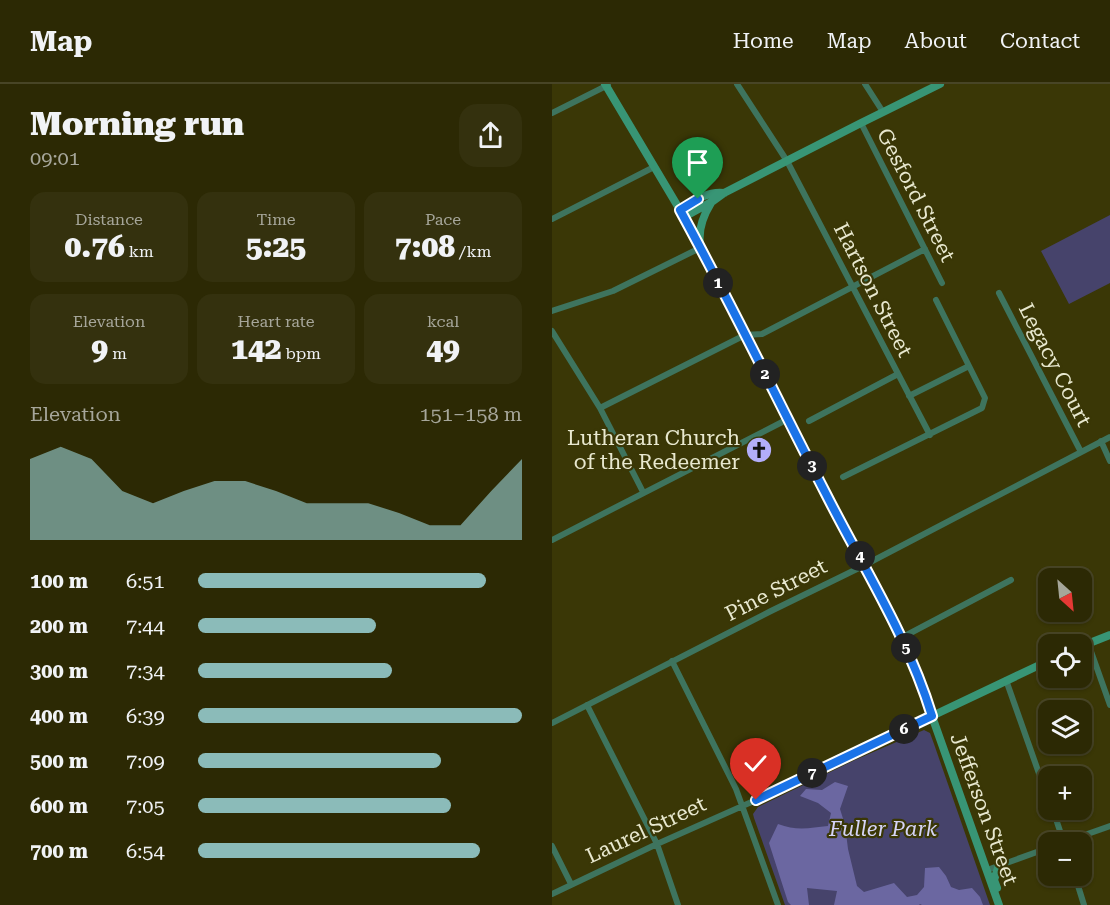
<!DOCTYPE html>
<html lang="en">
<head>
<meta charset="utf-8">
<style>
	:root { --surface:#2c2904; --page:#34310e; --text:#f1f3f6; --muted:#a6a69a; --line:#484526; --accent:#8bbbb9 }
	body { margin:0; font-family:"Roboto Serif",serif; background:var(--page); color:var(--text); height:100vh; display:flex; flex-direction:column; font-size:22px; white-space:nowrap }
	* { box-sizing:border-box; margin:0 }
	p { font-size:20px; color:var(--muted) }
	.icon { flex:none; width:33px; height:33px; fill:none; stroke:currentColor; stroke-width:2; stroke-linecap:round; stroke-linejoin:round }
	.map { position:relative; flex:1; overflow:hidden }
	.drawer { display:flex; flex-direction:column; background:var(--surface); width:552px }
	.drawer>* { flex:none }
	.needle { width:39px; rotate:153deg }
	.fabs { position:absolute; left:486px; top:484px; display:grid; gap:12px }
	.fabs a { display:grid; place-items:center; width:54px; height:54px; border-radius:12px; background:var(--surface); box-shadow:0 2px 4px #0004,0 0 0 2px var(--line); font-size:30px }
	.pin { position:absolute; display:grid; place-items:center; width:51px; height:51px; color:#fff; margin:-62px -26px; border-radius:50% 50% 50% 0; rotate:-45deg; box-shadow:0 0 6px #0007 }
	.pin .icon { rotate:45deg }
	.km { position:absolute; width:30px; height:30px; margin:-15px; border-radius:50%; background:#222; color:#fff; font-size:16px; line-height:30px; text-align:center }
	.round { display:grid; place-items:center; flex:none; width:63px; height:63px; border-radius:18px; background:var(--page) }
	.overview { display:flex; align-items:center; justify-content:space-between; height:102px; padding:0 30px }
	h1 { font-size:33px; font-weight:800; line-height:45px }
	.figures { display:grid; grid-template-columns:repeat(3,1fr); gap:9px; height:102px; padding:6px 30px }
	.figures div { display:grid; align-content:center; border-radius:15px; background:var(--page); text-align:center }
	.figures b { font-size:30px; font-weight:800 }
	.figures small { font-size:16px; font-weight:400 }
	.figures p { font-size:16px }
	.chart { height:168px; padding:12px 30px }
	.chart p { display:flex; justify-content:space-between }
	.chart svg { width:100%; height:108px; margin-top:6px; fill:var(--accent); opacity:.7 }
	ul { padding:0 30px; list-style:none; font-size:20px }
	li { display:grid; grid-template-columns:96px 72px 1fr; align-items:center; height:45px }
	li i { height:15px; border-radius:8px; background:var(--accent) }
	header { display:flex; align-items:center; gap:36px; box-sizing:border-box; height:84px; padding:0 30px; background:var(--surface); border-bottom:2px solid var(--line) }
	header strong { font-size:28px }
	nav { display:flex; gap:33px; margin-inline-start:auto; font-size:21px }
	main { display:flex; flex:1; min-height:0 }
	.map>svg:first-child { display:block }
	.green { fill:#46436b }
	.forest { fill:#6b67a1 }
	.lines { fill:none; stroke-linecap:round; stroke-linejoin:round }
	.street { stroke:#3e745e; stroke-width:6 }
	.secondary { stroke:#389575; stroke-width:8 }
	.route-casing { stroke:#fff; stroke-width:12 }
	.route { stroke:#1a73e8; stroke-width:8 }
	.labels { text-anchor:middle; stroke-width:4.5; stroke-linejoin:round; paint-order:stroke }
	.street-label { font-size:21px; fill:#e8e8cf; stroke:#3a3706 }
	.poi-label { font-size:21px; fill:#e8e8cf; stroke:#3a3706; text-anchor:end }
	.park-label { font-size:21px; font-style:italic; fill:#d5d4f7; stroke:#3a3706 }
</style>
</head>
<body>
<header>
<strong>Map</strong>
<nav><a>Home</a><a>Map</a><a>About</a><a>Contact</a></nav>
</header>
<main>
<section class="drawer">
<div class="overview"><div><h1>Morning run</h1><p>09:01</p></div><a class="round"><svg class="icon" aria-label="share" viewBox="0 0 24 24"><path d="M12 15V3M7 8l5-5 5 5M5 13v7h14v-7"/></svg></a></div>
<div class="figures">
<div><p>Distance</p><b>0.76<small> km</small></b></div>
<div><p>Time</p><b>5:25</b></div>
<div><p>Pace</p><b>7:08<small> /km</small></b></div>
</div>
<div class="figures">
<div><p>Elevation</p><b>9<small> m</small></b></div>
<div><p>Heart rate</p><b>142<small> bpm</small></b></div>
<div><p>kcal</p><b>49</b></div>
</div>
<div class="chart"><p><span>Elevation</span>151–158 m</p>
<svg viewBox="0 0 160 44" preserveAspectRatio="none"><path d="M0 44V11L10 6L20 11L30 24L40 29L50 24L60 20L70 20L80 24L90 29L100 29L110 29L120 33L130 38L140 38L150 24L160 11V44z"/></svg>
</div>
<ul>
<li><b>100 m</b>6:51<i style="width:89%"></i></li>
<li><b>200 m</b>7:44<i style="width:55%"></i></li>
<li><b>300 m</b>7:34<i style="width:60%"></i></li>
<li><b>400 m</b>6:39<i style="width:100%"></i></li>
<li><b>500 m</b>7:09<i style="width:75%"></i></li>
<li><b>600 m</b>7:05<i style="width:78%"></i></li>
<li><b>700 m</b>6:54<i style="width:87%"></i></li>
</ul>
</section>
<div class="map">
<svg width="558" height="821" viewBox="0 0 558 821">
	<rect width="100%" height="100%" fill="#3a3706"/>
	<path class="green" d="M558 131V199L517 220 489 167Z
		M372 646 378 649 382 660 438 821H233L202 734 201 730 206 723 303 676Z"/>
	<path class="forest" d="M283 698 296 702 288 725 293 741 296 765 305 802 312 808 342 799 355 813 365 811 372 803 373 784 387 783 394 792 399 803 407 806 420 804 428 813 431 821H370L368 820 367 821H282L285 807 255 804 257 821H239L236 818 217 759 226 740C244 747 258 744 276 742L279 729 266 719 248 712 254 705 270 706Z"/>
	<g class="lines">
		<path class="street" d="M185 0 235 77 378 351
			M313 0 331 28
			M0 29 56 1
			M309 39 390 199
			M0 135 102 83
			M447 209 529 368
			M0 227 61 207 148 164
			M0 247 48 324 91 408
			M357 312 417 282
			M48 324 193 251 210 250 373 165
			M257 337 346 290
			M549 357 558 377
			M291 393 430 324 433 314 384 216
			M0 456 236 335
			M349 554 459 496
			M536 559 558 621
			M120 577 184 705 226 821
			M454 596 496 715
			M35 621 105 760 126 821
			M0 639 219 527 307 484 558 353
			M501 726 512 759
			M510 759 558 742
			M0 762 19 800
			M435 786 496 764
			M523 792 532 821
			M0 810 105 760 204 716 380 632"/>
		<path class="secondary" d="M53 0 128 126 148 164 274 410 309 474 365 590 447 821
			M128 126C142 117 155 107 172 109
			M132 133 161 117 172 109 309 39 388 0
			M148 160C146 145 151 132 159 119
			M530 562 558 551
			M380 632 496 577
			M445 804 442 796 447 781"/>
	</g>
	<g class="lines">
		<g class="route-casing">
			<path id="route" d="M146 115 128 126C179 219 225 315 274 410 311 483 356 553 380 632L204 716"/>
		</g>
		<use href="#route" class="route"/>
	</g>
	<defs>
		<g id="church-disc" transform="scale(1.35)"><circle r="9.5" fill="#b2adf9" stroke="#3a3706"/><path d="M-1.2-6h2.4v3.5h3.3v2.4h-3.3V6h-2.4V-.1h-3.3v-2.4h3.3Z" fill="#111"/></g>
	</defs>
	<g fill-rule="evenodd">
		<use href="#church-disc" x="207" y="366"/>
	</g>
	<g class="labels">
		<g class="street-label">
			<text transform="translate(364 111) rotate(63)" y="7">Gesford Street</text>
			<text transform="translate(321 206) rotate(63)" y="7">Hartson Street</text>
			<text transform="translate(503 281) rotate(63)" y="7">Legacy Court</text>
			<text transform="translate(224 506) rotate(-27)" y="7">Pine Street</text>
			<text transform="translate(432 725) rotate(70)" y="7">Jefferson Street</text>
			<text transform="translate(94 746) rotate(-25)" y="7">Laurel Street</text>
		</g>
		<g class="poi-label">
			<text x="188" y="361">Lutheran Church<tspan x="188" dy="24">of the Redeemer</tspan></text>
		</g>
		<g class="park-label">
			<text x="331" y="752">Fuller Park</text>
		</g>
	</g>
</svg>
<div class="fabs">
<a><svg class="needle" viewBox="-14 -14 28 28"><path d="M0-13l5 13h-10z" fill="#e53935"/><path d="M0 13l5-13h-10z" fill="#a6a69a"/></svg></a>
<a><svg class="icon" aria-label="locate" viewBox="0 0 24 24"><circle cx="12" cy="12" r="6"/><path d="M12 2v4M12 18v4M2 12h4M18 12h4"/></svg></a>
<a><svg class="icon" aria-label="layers" viewBox="0 0 24 24"><path d="M12 4l9 5-9 5-9-5zM3 14l9 5 9-5"/></svg></a>
<a>+</a>
<a>−</a>
</div>
<div class="pin" style="left:146px;top:115px;background:#1e9e55"><svg class="icon" aria-label="arrive" viewBox="0 0 24 24"><path d="M6 21V4h12l-3 4 3 4H6"/></svg></div>
<div class="pin" style="left:204px;top:716px;background:#d93025"><svg class="icon" aria-label="check" viewBox="0 0 24 24"><path d="M5 12l5 5 9-10"/></svg></div>
<b class="km" style="left:166px;top:199px">1</b>
<b class="km" style="left:213px;top:290px">2</b>
<b class="km" style="left:260px;top:382px">3</b>
<b class="km" style="left:308px;top:472px">4</b>
<b class="km" style="left:354px;top:564px">5</b>
<b class="km" style="left:352px;top:645px">6</b>
<b class="km" style="left:260px;top:689px">7</b>
</div>
</main>
</body>
</html>
